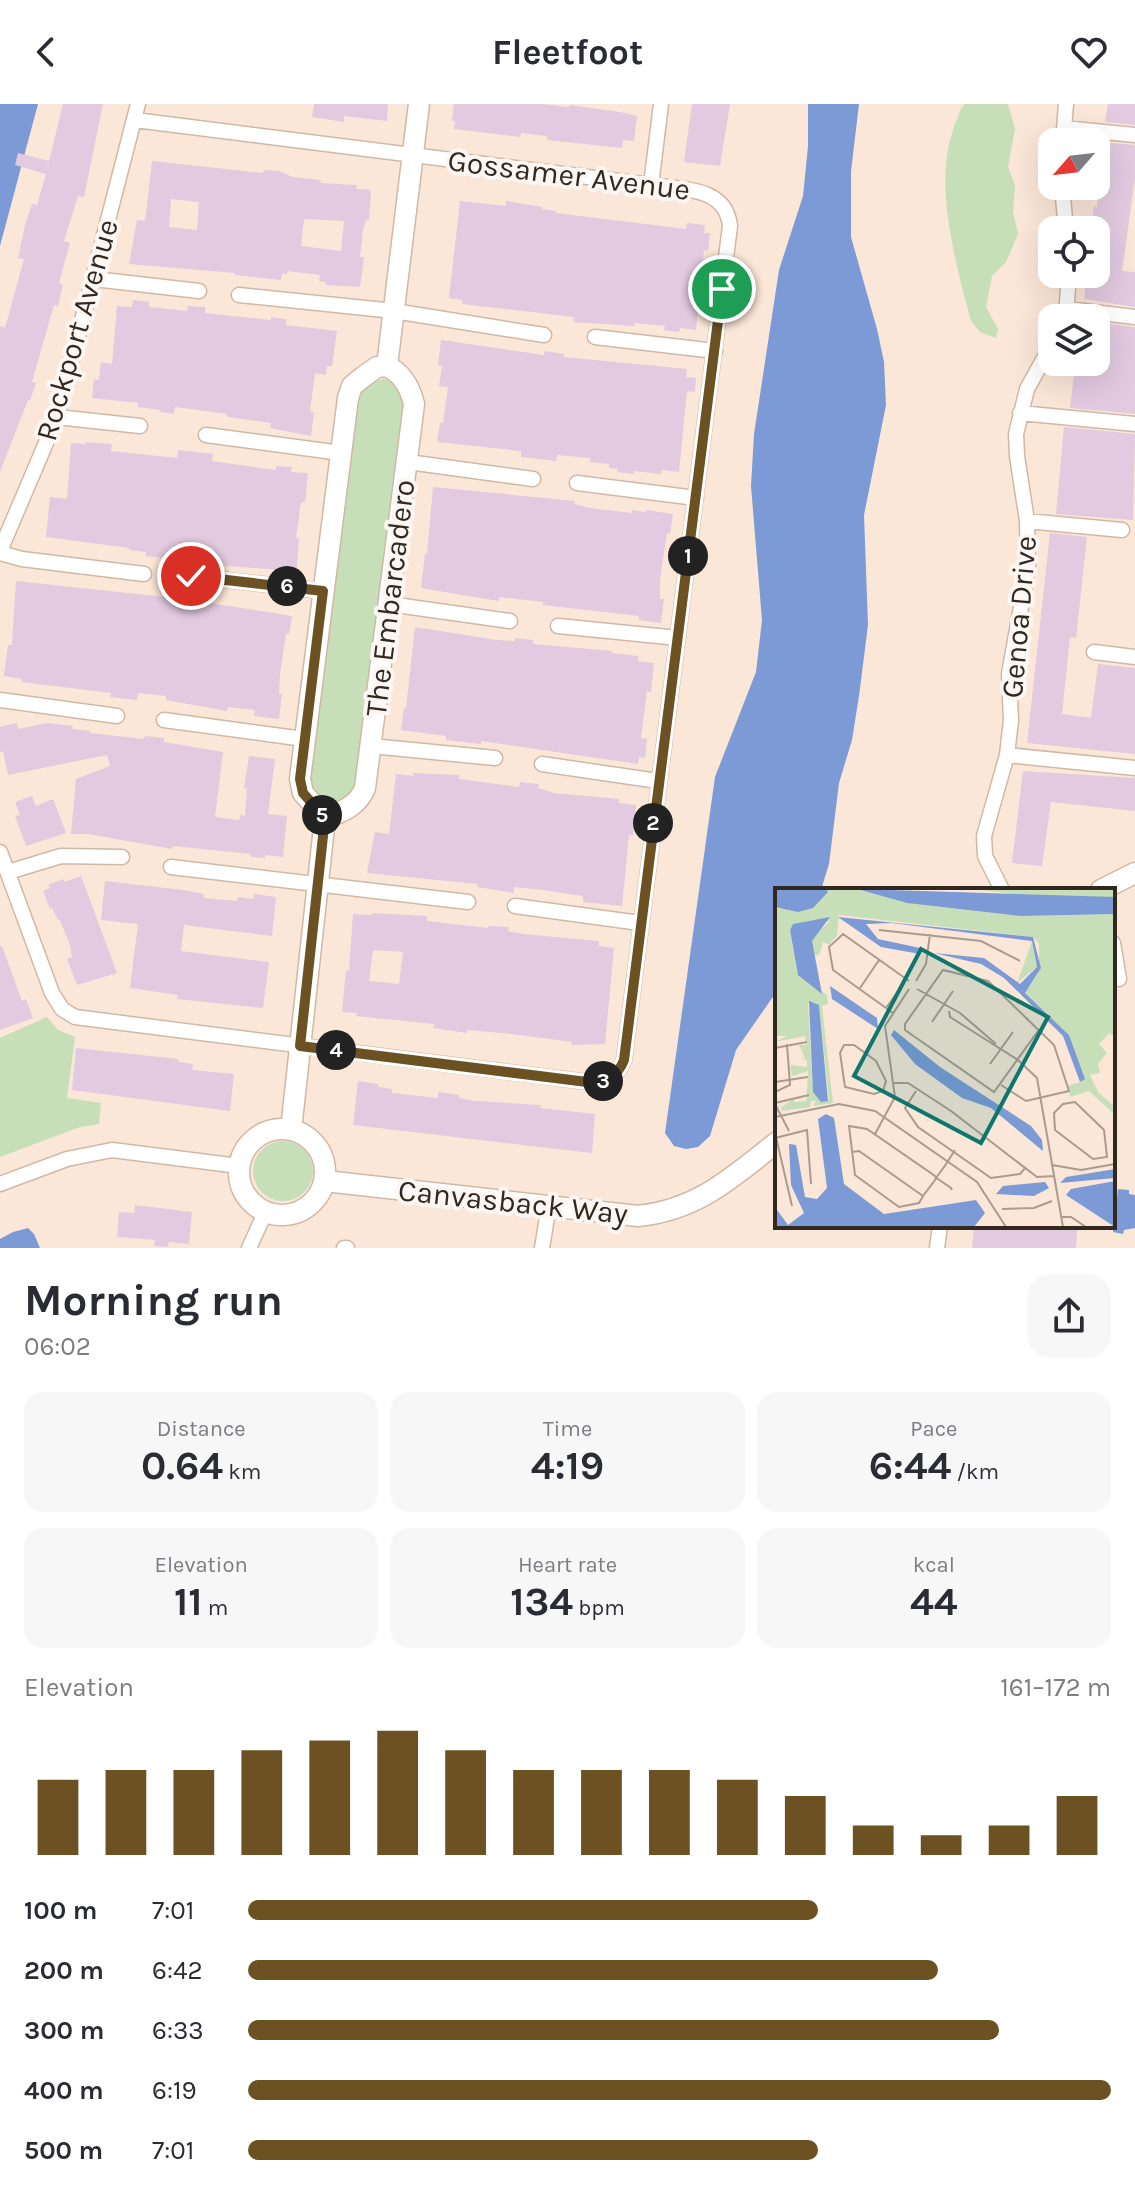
<!DOCTYPE html>
<html lang="en">
<head>
<meta charset="utf-8">
<style>
	:root { --surface:#fff; --page:#f7f7f7; --text:#2b2b33; --muted:#7c7c81; --accent:#6c5223 }
	body { margin:0; font-family:Karla,sans-serif; background:var(--page); color:var(--text); height:100vh; display:flex; flex-direction:column; font-size:30px; white-space:nowrap }
	* { box-sizing:border-box; margin:0 }
	p { font-size:26px; color:var(--muted) }
	.icon { flex:none; width:44px; height:44px; fill:none; stroke:currentColor; stroke-width:2; stroke-linecap:round; stroke-linejoin:round }
	.map { position:relative; height:1144px; overflow:hidden }
	.side { display:flex; flex-direction:column; background:var(--surface); flex:1 }
	.side>* { flex:none }
	.needle { width:52px; rotate:242deg }
	.fabs { position:absolute; left:1038px; top:24px; display:grid; gap:16px }
	.fabs a { display:grid; place-items:center; width:72px; height:72px; border-radius:16px; background:var(--surface); box-shadow:0 8px 32px #0002; font-size:40px }
	.pin { position:absolute; display:grid; place-items:center; width:68px; height:68px; color:#fff; margin:-34px; border:4px solid #fff; border-radius:50%; box-shadow:0 2px 8px #0007 }
	.km { position:absolute; width:40px; height:40px; margin:-20px; border-radius:50%; background:#222; color:#fff; font-size:22px; line-height:40px; text-align:center }
	.round { display:grid; place-items:center; flex:none; width:84px; height:84px; border-radius:24px; background:var(--page) }
	.overview { display:flex; align-items:center; justify-content:space-between; height:136px; padding:0 24px }
	h1 { font-size:44px; font-weight:700; line-height:60px }
	.stats { display:grid; grid-template-columns:repeat(3,1fr); gap:12px; height:136px; padding:8px 24px }
	.stats div { display:grid; align-content:center; border-radius:20px; background:var(--page); text-align:center }
	.stats b { font-size:40px; font-weight:700 }
	.stats small { font-size:22px; font-weight:400 }
	.stats p { font-size:22px }
	.chart { height:224px; padding:16px 24px }
	.chart p { display:flex; justify-content:space-between }
	.chart svg { width:100%; height:144px; margin-top:8px; stroke:var(--accent); stroke-width:6 }
	ul { padding:0 24px; list-style:none; font-size:26px }
	li { display:grid; grid-template-columns:128px 96px 1fr; align-items:center; height:60px }
	li i { height:20px; border-radius:10px; background:var(--accent) }
	header { display:flex; justify-content:space-between; align-items:center; height:104px; padding:0 24px; background:var(--surface); font-size:36px; font-weight:700 }
	.map>svg:first-child { display:block }
	.green { fill:#c6dfb8 }
	.water { fill:#7c9ad6 }
	.building { fill:#e2cae0; fill-rule:evenodd }
	.lines { fill:none; stroke-linecap:round; stroke-linejoin:round }
	.street-casing { stroke:#d1b8a5; stroke-width:17 }
	.secondary-casing { stroke:#d1b8a5; stroke-width:23 }
	.street { stroke:#fff; stroke-width:14 }
	.secondary { stroke:#fff; stroke-width:20 }
	.route-casing { stroke:#fff; stroke-width:16 }
	.route { stroke:#6c5223; stroke-width:10 }
	.labels { text-anchor:middle; stroke-width:8; stroke-linejoin:round; paint-order:stroke }
	.street-label { font-size:30px; fill:#312820; stroke:#fcf7f3 }
	.inset-road { fill:none; stroke:#aa9b8e; stroke-width:2 }
	.view { fill:#0f766e; fill-opacity:0.15; stroke:#0f766e; stroke-width:4 }
	.inset-edge { fill:none; stroke:#312820; stroke-width:4 }
</style>
</head>
<body>
<header><svg class="icon" aria-label="back" viewBox="0 0 24 24"><path d="M15 5l-7 7 7 7"/></svg>Fleetfoot<svg class="icon" aria-label="heart" viewBox="0 0 24 24"><path d="M12 20l-8-8c-3-5 5-10 8-4 3-6 11-1 8 4z"/></svg></header>
<div class="map">
<svg width="1135" height="1144" viewBox="0 0 1135 1144">
	<rect width="100%" height="100%" fill="#fbe7d7"/>
	<path class="green" d="M965 0H1008L1015 25 1008 63 1015 82 1013 108 1018 130 1006 158 992 172 986 203 998 225 996 234 980 228 971 217C957 165 935 86 951 33 953 23 958 13 962 3Z
		M385 275 395 279 406 292 358 687 331 703 314 696 307 671 354 297C361 284 369 276 385 275Z
		M47 913 58 926 75 933 67 994 101 999 99 1020 80 1023 0 1053V934Z
		M253 1067a30 30 0 1 1 60 0a30 30 0 1 1-60 0Z"/>
	<path class="water" d="M0 0H38L0 142Z
		M808 0H859L851 67V133L877 225 884 258 886 301 864 411 868 521 859 592 852 636 839 679 829 760 821 786H777V887L736 946 710 1032 698 1043 686 1045 674 1042 665 1029 715 673 756 568 762 516 751 382 754 330 779 166 803 92 808 42Z
		M1118 1085 1129 1086V1090L1135 1091V1124L1124 1126 1123 1130 1113 1128Z
		M28 1124 34 1130 40 1144H0V1135L13 1128Z"/>
	<path class="building" d="M63 0H103L84 93 78 92 64 137 70 139 59 179 63 180 58 202 54 201 32 278 36 279 30 297 28 296 0 368V222L5 224 24 155 18 154 25 121 32 100 37 101 46 70 15 61 18 49 49 57Z
		M314 0H388L387 17 344 12V18L312 13Z
		M454 0H542L569 3 570 1 620 8 637 12 634 37 623 36 622 44 547 36V32L521 29 520 33 454 25 455 17H452Z
		M692 0H730L720 62 684 58Z
		M1108 0H1135V21L1105 18Z
		M1102 38 1135 41V74L1122 167 1135 168V203L1084 195 1087 170H1096V126L1095 117H1092L1094 102 1097 103Z
		M152 57 263 69 264 66 279 67 293 73 321 76 320 79 357 81 356 85 371 86 369 116H366L363 126 360 153H364L360 183 326 181V178L319 177 320 171 287 167V170L282 169 281 176 235 171V169L129 160 137 116 145 117ZM171 95 199 98 197 126 169 123ZM304 115 344 117 341 147 301 142Z
		M460 97 506 102V97L542 103V105L556 107V109L686 125 687 119 705 121 704 129H710L708 147 704 146 696 226 680 224 679 228 664 226 665 222 635 219 634 222 573 218 574 213 462 200V196L449 194Z
		M133 196 149 198V203L187 207 188 202 205 203V209L271 216V213L286 215V221L337 227 332 262H327L326 271 315 269 310 307 314 308 311 332 270 324 271 319 227 313V310L175 303 174 310 160 308V306L138 303V299L92 294 94 275 99 276 101 258 112 260 117 202 132 203Z
		M1096 218 1135 223V310L1070 304 1074 271 1078 272 1079 266 1096 268Z
		M441 236 544 251 545 247 564 250V253L687 265 686 273 696 274 695 288 687 287 679 368 662 366 661 370 634 367V370L617 368 618 365 609 364V360L590 358V354L557 351 556 357 521 353V347L437 338 440 319H443L448 283 439 282 442 262 438 261Z
		M1064 323 1135 330 1133 416 1056 410Z
		M86 338 112 340 111 347 177 354 178 346 213 350 212 357 276 366V362L292 363 291 368 308 369 305 398H301L296 434H299L297 464 280 463 279 466 213 461 214 455 165 450 164 454 146 452V448L129 446V444L46 433 50 393 67 395 71 339 86 340Z
		M433 383 575 397 574 400 590 404 632 409V406L646 408V406L673 410 670 430 667 429 660 475V495H664L661 519 639 516V512L543 501V498L499 493V497L421 484 425 450H427Z
		M1050 429 1087 433 1076 534 1070 533 1062 610 1091 614 1098 560 1135 564V650L1027 639Z
		M16 477 165 493 166 489 184 492V495L292 512 289 530H286L280 570 279 590H282L279 615 254 612 255 606 228 603 227 607 166 596V592L138 589 137 596 110 593 111 589 21 578 22 575 4 572 8 541H12Z
		M415 523 497 536 515 537V534L533 536V540L612 547V549L638 552V557L654 559 651 588 647 587 641 634 647 635 645 654 639 653 638 660 481 637V640L446 636V632L401 626 404 604 406 605Z
		M17 619 18 625 47 619 73 622 72 625 90 627V629L144 635 145 632 164 634V638L223 648 215 713 239 716 240 711 245 712 247 684H244L249 652 275 655 268 710 287 712 283 753 265 751V754L251 753V750L173 742 172 745 88 730H71L76 675 110 662 107 651 8 671 3 647 0 648V623Z
		M1023 667 1135 674V707L1051 698 1042 762 1012 759Z
		M413 669 459 671V675L519 683 520 678 539 680 538 684 554 689 619 695V699L636 701 633 731H629L622 802 583 798V792L542 786 514 783V789L477 783V780L367 769 375 728 389 730 396 670 413 672Z
		M32 692 36 702 53 695 66 729 26 742 15 712 20 711 15 698Z
		M81 772 117 869 77 881 67 855 72 853 70 841 60 816H58L52 804 50 805 43 787 50 784 48 781 63 775 65 778Z
		M105 777 183 786 204 790V794L237 797 238 793 253 795 254 790 276 793 272 832 184 821 181 847 269 858 263 904 177 895 178 891 130 884 138 820 101 816Z
		M372 809 427 812V817L488 824V822L509 823 508 827 523 830 599 837V842L614 844 605 940 572 941V938L512 930 467 926V929L433 924 434 920 356 912 357 909 342 908 346 866 349 867 353 810 372 811ZM373 846 403 848 399 880 369 877Z
		M0 842H2L22 897 26 895 33 914 0 926Z
		M76 944 178 955V958L193 960 192 966 234 970 230 1007 72 986Z
		M358 977 378 980V983L392 985V989L438 994V988L459 991V994L475 997 541 1001 540 1004 595 1010 592 1049 353 1021Z
		M135 1101 192 1108 189 1140 169 1138 168 1143 154 1142 155 1136 117 1133 119 1108 134 1109Z
		M974 1122 1077 1124 1076 1144H972Z"/>
	<g class="lines">
		<g class="street-casing">
			<path id="street" d="M1064 24 1135 31
				M1063 38 1066 0
				M651 81 661 0
				M1062 82 1066 126
				M94 175 199 187
				M239 191 394 207 544 231
				M1068 205 1135 213
				M1066 213 1069 170
				M595 233 715 247
				M1020 309 1135 320
				M57 313 140 322
				M206 331 341 349
				M408 358 533 375
				M577 379 696 394
				M1027 417 1122 426
				M0 447 57 313 138 0
				M0 449 22 455 144 470
				M191 472 323 487
				M389 500 510 517
				M558 522 678 534
				M1094 548 1135 553
				M0 596 117 612
				M164 616 304 635
				M371 642 495 654
				M1007 651 1135 664
				M542 660 658 677
				M0 748 52 889 62 905 75 913 587 978C604 979 618 973 624 956L730 122C726 82 682 86 651 81L135 16
				M171 763 468 798
				M8 768 61 752 122 753
				M1002 786 985 752 984 732 1007 651 1011 616 1009 570 1028 464 1027 417 1017 352 1016 330 1027 285 1052 240
				M515 802 640 819
				M1113 839 1119 875
				M0 1080 67 1055 112 1046 239 1062
				M249 1144 265 1109
				M344 1144H347
				M542 1144 549 1101
				M937 1144 940 1122"/>
		</g>
		<g class="secondary-casing">
			<path id="secondary" d="M387 262C403 270 410 283 414 300L365 684C358 702 342 708 325 714L303 689 300 675 348 294 352 282 363 273 377 263Z
				M387 262 419 0
				M1101 786 1135 769
				M239 1068a43 43 0 1 1 86 0a43 43 0 1 1-86 0Z
				M291 1026 325 714
				M325 1077 638 1112C697 1106 732 1074 777 1038"/>
		</g>
		<use href="#street" class="street"/>
		<use href="#secondary" class="secondary"/>
	</g>
	<g class="lines">
		<g class="route-casing">
			<path id="route" d="M191 472 323 487 300 675 303 689 325 714 300 942 587 978C604 979 617 974 624 956L722 185"/>
		</g>
		<use href="#route" class="route"/>
	</g>
	<g class="labels">
		<g class="street-label">
			<text transform="translate(569 71) rotate(7)" y="10">Gossamer Avenue</text>
			<text transform="translate(77 226) rotate(-74)" y="10">Rockport Avenue</text>
			<text transform="translate(390 494) rotate(-83)" y="10">The Embarcadero</text>
			<text transform="translate(1019 513) rotate(-85)" y="10">Genoa Drive</text>
			<text transform="translate(513 1098) rotate(6)" y="10">Canvasback Way</text>
		</g>
	</g>
	<g transform="translate(775 784)">
		<rect width="340" height="340" fill="#fbe7d7"/>
		<path d="M51 1H82L132 15 245 28 340 26V149L334 145 324 156 332 165 323 176 325 185 315 187 323 204 340 219V227L314 203 295 209 294 197 306 194 294 147 250 105 264 84V56L258 49 64 27 62 47 54 57 48 54 44 67H37V50L55 33 18 36 15 42 22 84 52 107 53 116 47 118 58 215 38 218 41 213H36L35 219 7 223 5 215 7 219 19 210V214L31 213 32 204 28 203H32L33 183 17 188 15 177 32 179V172L26 171 30 170 24 157H31L30 148 0 154 12 148H0V21L43 15ZM33 115 44 117 54 212H45L38 203ZM197 1H340V9H267ZM257 53 262 79 242 95Z" fill="#c6dfb8" fill-rule="evenodd"/>
		<path d="M0 1H51L53 4 38 20 23 24 0 19ZM82 1 340 9V26L245 28 132 15ZM55 29 37 53 47 106 23 87 15 42 18 36ZM63 29 258 49 266 80 250 105 294 147 310 191 305 194 288 148 229 90 206 76 159 65 209 70 245 96 262 79 257 53 117 35 91 36 103 51 145 60V66L106 59ZM55 98 102 130 103 141 57 111ZM34 113 44 117 53 213 46 214 38 204ZM119 142 165 179 256 238 267 252 268 263 216 220 187 210 140 176 116 147ZM51 226 59 230 69 296 109 326 201 312 210 325 199 339H0V319L13 337 29 325 16 297 14 256 21 257 30 309 42 311 52 300 43 231ZM340 281V290L285 295 291 289ZM340 293V339L291 307 296 301ZM270 294 274 300 259 308 221 306 228 298Z" fill="#7c9ad6"/>
		<path class="inset-road" d="M104 42 206 53 245 73M141 93 151 76 155 46M85 100 104 72M142 101 185 125 221 156M111 120 126 99M174 123 175 129 243 172 262 190 288 339M118 125 58 82 54 59 68 46 134 93M157 134 178 103M69 157H79L101 173 111 193 108 203 99 206 70 199 65 165ZM0 160 32 154M215 176 238 144M0 194 33 189M119 195H133L176 223 262 289 279 288M226 197 251 213 294 203 279 157 213 93 168 82 130 136V142L219 204 263 143M141 203 130 220 143 239 216 290 245 286 251 279M0 204 15 197 12 156M300 214 329 242 332 269 318 271 280 242 279 225 288 216ZM0 215 34 207M0 216 14 243M0 229 64 216 100 223 202 294 231 339M100 246 120 209 110 138 134 101M1 249 17 318M0 250 32 242 36 296M77 264 84 263 148 308M277 277 306 282 340 276M177 302 176 300 163 291 161 290 160 288 92 241 74 238 80 287 124 319 144 315 148 308 160 292 161 290 169 279 170 278 171 276 180 262M227 321 259 320 277 313M286 329H296L311 339"/>
		<path class="view" d="M146 61 273 129 206 255 79 188Z"/>
		<rect width="340" height="340" class="inset-edge"/>
	</g>
</svg>
<div class="fabs">
<a><svg class="needle" viewBox="-14 -14 28 28"><path d="M0-13l5 13h-10z" fill="#e53935"/><path d="M0 13l5-13h-10z" fill="#7c7c81"/></svg></a>
<a><svg class="icon" aria-label="locate" viewBox="0 0 24 24"><circle cx="12" cy="12" r="6"/><path d="M12 2v4M12 18v4M2 12h4M18 12h4"/></svg></a>
<a><svg class="icon" aria-label="layers" viewBox="0 0 24 24"><path d="M12 4l9 5-9 5-9-5zM3 14l9 5 9-5"/></svg></a>
</div>
<div class="pin" style="left:722px;top:185px;background:#1e9e55"><svg class="icon" aria-label="arrive" viewBox="0 0 24 24"><path d="M6 21V4h12l-3 4 3 4H6"/></svg></div>
<div class="pin" style="left:191px;top:472px;background:#d93025"><svg class="icon" aria-label="check" viewBox="0 0 24 24"><path d="M5 12l5 5 9-10"/></svg></div>
<b class="km" style="left:688px;top:452px">1</b>
<b class="km" style="left:653px;top:719px">2</b>
<b class="km" style="left:603px;top:977px">3</b>
<b class="km" style="left:336px;top:946px">4</b>
<b class="km" style="left:322px;top:711px">5</b>
<b class="km" style="left:287px;top:482px">6</b>
</div>
<section class="side">
<div class="overview"><div><h1>Morning run</h1><p>06:02</p></div><a class="round"><svg class="icon" aria-label="share" viewBox="0 0 24 24"><path d="M12 15V3M7 8l5-5 5 5M5 13v7h14v-7"/></svg></a></div>
<div class="stats">
<div><p>Distance</p><b>0.64<small> km</small></b></div>
<div><p>Time</p><b>4:19</b></div>
<div><p>Pace</p><b>6:44<small> /km</small></b></div>
</div>
<div class="stats">
<div><p>Elevation</p><b>11<small> m</small></b></div>
<div><p>Heart rate</p><b>134<small> bpm</small></b></div>
<div><p>kcal</p><b>44</b></div>
</div>
<div class="chart"><p><span>Elevation</span>161–172 m</p>
<svg viewBox="0 0 160 44" preserveAspectRatio="none"><path d="M5 44V21M15 44V18M25 44V18M35 44V12M45 44V9M55 44V6M65 44V12M75 44V18M85 44V18M95 44V18M105 44V21M115 44V26M125 44V35M135 44V38M145 44V35M155 44V26"/></svg>
</div>
<ul>
<li><b>100 m</b>7:01<i style="width:66%"></i></li>
<li><b>200 m</b>6:42<i style="width:80%"></i></li>
<li><b>300 m</b>6:33<i style="width:87%"></i></li>
<li><b>400 m</b>6:19<i style="width:100%"></i></li>
<li><b>500 m</b>7:01<i style="width:66%"></i></li>
</ul>
</section>
</body>
</html>
